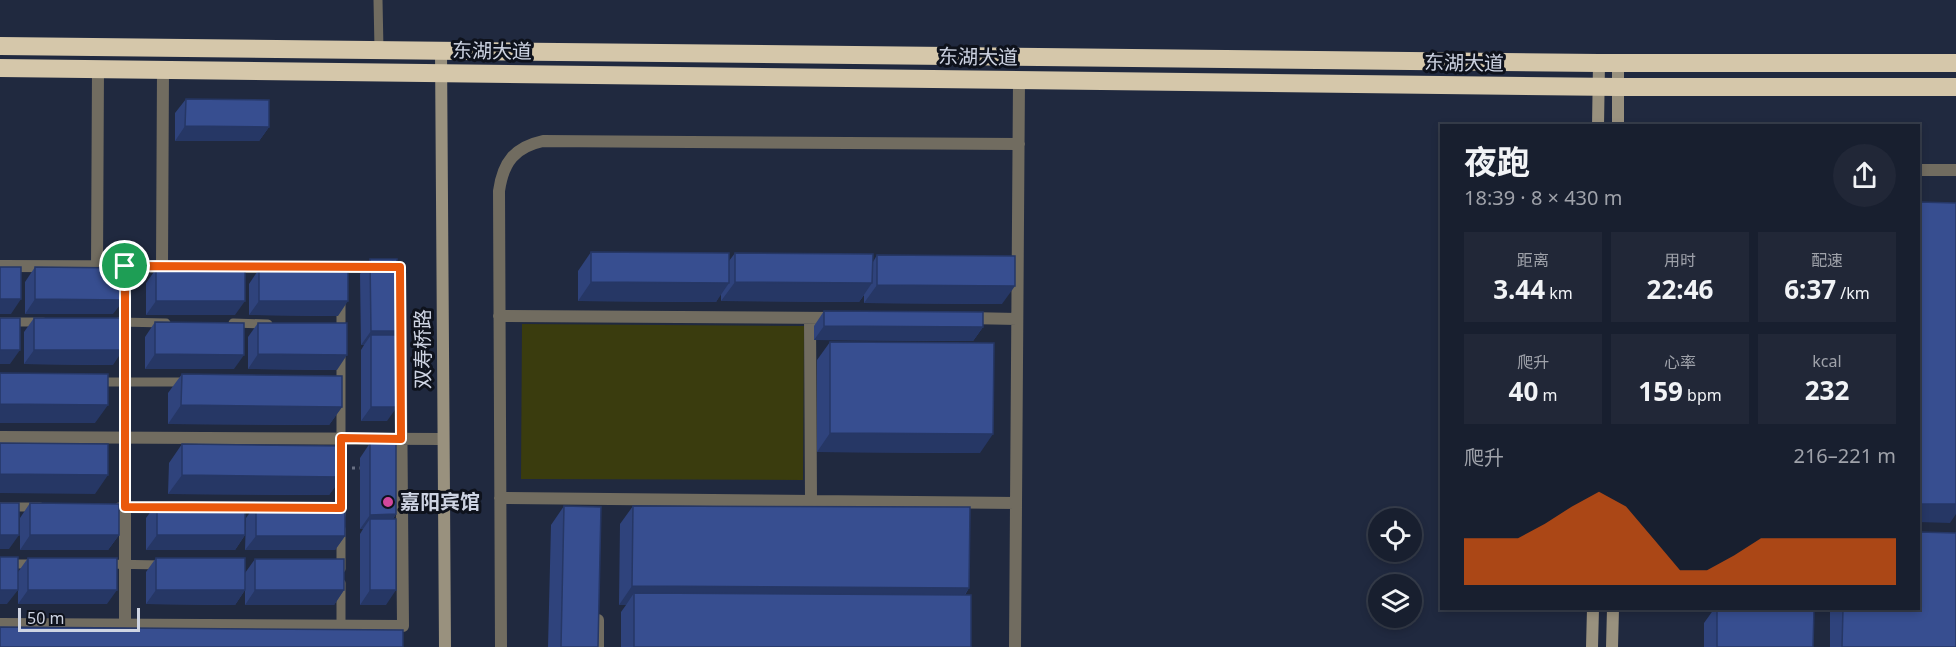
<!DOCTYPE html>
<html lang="zh">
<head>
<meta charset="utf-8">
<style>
	:root { --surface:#181f2f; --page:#212737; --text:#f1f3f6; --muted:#9fa2aa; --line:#363d4b; --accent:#ea580c }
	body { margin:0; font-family:"Noto Sans","Noto Sans SC",sans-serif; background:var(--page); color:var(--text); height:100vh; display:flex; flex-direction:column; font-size:22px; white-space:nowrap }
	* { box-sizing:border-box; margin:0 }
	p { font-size:20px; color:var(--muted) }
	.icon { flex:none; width:33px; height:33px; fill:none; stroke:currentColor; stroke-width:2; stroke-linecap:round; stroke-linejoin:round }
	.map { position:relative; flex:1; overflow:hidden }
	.drawer { position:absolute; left:1440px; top:124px; width:480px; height:486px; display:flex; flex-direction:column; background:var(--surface); border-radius:0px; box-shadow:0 3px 9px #0003,0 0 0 2px var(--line) }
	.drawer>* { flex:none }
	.controls { position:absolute; left:1368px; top:508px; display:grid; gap:12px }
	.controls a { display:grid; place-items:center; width:54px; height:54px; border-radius:50%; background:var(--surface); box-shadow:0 3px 9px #0003,0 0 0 2px var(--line); font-size:30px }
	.scale { position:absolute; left:18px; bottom:15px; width:122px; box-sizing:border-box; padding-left:6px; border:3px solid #ced4e3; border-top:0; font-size:16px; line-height:21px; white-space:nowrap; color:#ced4e3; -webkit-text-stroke:4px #0e121c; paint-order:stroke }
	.pin { position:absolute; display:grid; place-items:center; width:51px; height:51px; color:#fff; margin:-26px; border:3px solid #fff; border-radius:50%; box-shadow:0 2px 6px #0007 }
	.round { display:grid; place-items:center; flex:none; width:63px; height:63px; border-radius:32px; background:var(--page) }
	.summary { display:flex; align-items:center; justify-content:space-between; height:102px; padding:0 24px }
	h1 { font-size:33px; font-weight:700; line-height:45px }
	.stats { display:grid; grid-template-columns:repeat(3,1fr); gap:9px; height:102px; padding:6px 24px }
	.stats div { display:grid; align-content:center; border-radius:0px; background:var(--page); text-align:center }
	.stats b { font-size:26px; font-weight:700 }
	.stats small { font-size:16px; font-weight:400 }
	.stats p { font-size:16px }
	.chart { height:168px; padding:12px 24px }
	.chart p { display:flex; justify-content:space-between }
	.chart svg { width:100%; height:108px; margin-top:6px; fill:var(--accent); opacity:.7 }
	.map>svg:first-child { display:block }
	.grass { fill:#3a3c0e }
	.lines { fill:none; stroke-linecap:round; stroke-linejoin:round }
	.path { stroke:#697083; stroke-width:3; stroke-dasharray:3 4.5; stroke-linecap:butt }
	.lane { stroke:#716c60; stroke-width:9 }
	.street { stroke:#716c60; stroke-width:12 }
	.secondary { stroke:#99917e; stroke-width:12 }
	.highway { stroke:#d5c7aa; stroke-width:18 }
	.wall { fill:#2f437c }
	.shaded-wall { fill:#263765 }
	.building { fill:#374e90; stroke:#263765; stroke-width:1.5 }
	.route-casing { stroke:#fff; stroke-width:12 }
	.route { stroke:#ea580c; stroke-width:8 }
	.hotel-dot { fill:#d1479c; stroke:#0e121c; stroke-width:2 }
	.labels { text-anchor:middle; stroke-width:6; stroke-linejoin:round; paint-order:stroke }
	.street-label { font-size:20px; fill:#ced4e3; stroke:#0e121c }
	.poi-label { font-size:20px; font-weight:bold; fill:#ced4e3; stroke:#0e121c; text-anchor:start }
</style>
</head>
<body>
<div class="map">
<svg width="1956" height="647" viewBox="0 0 1956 647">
	<rect width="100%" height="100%" fill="#20293f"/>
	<path class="grass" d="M522 324 804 326 803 480 521 479Z"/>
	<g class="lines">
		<path class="path" d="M352 468H360"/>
		<path class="lane" d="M378 0 379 49
			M341 301V335
			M0 322H43
			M119 322 166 323
			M233 323 268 324
			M341 352V515
			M95 382H187
			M0 507H40
			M119 507 166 508
			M233 508H265
			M341 529V569
			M0 564H34
			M104 564 163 565
			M341 583V625"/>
		<path class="street" d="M1918 170H1956
			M0 266 400 267 403 626 0 624
			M97 266 98 69
			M125 266V625
			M162 266 163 70
			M499 316 834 318
			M810 318 811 501
			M968 318 1017 319
			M0 437 443 439
			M500 498 1016 503
			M501 647 499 191C503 162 515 147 543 141L1019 144
			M598 647V620
			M1015 647 1019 80"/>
		<path class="secondary" d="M441 50 445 647
			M1598 126 1599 63
			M1618 126V63
			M1592 647 1593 609
			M1612 647 1613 609"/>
		<path class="highway" d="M0 46 1599 63H1956
			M0 68 1618 87H1956"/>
	</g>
	<path class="wall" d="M186 99 269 127 259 141H175V113Z
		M591 252 729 261 735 253 873 262 877 255 1002 304 864 303V295L859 302 721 301V293L716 302 578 301V271Z
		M370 259 394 335 387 421H361V350L364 345H361L360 274Z
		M35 267 113 314H25V282Z
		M156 269 235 315H146V283Z
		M259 269 338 316 249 315V284Z
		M824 311 983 327 973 341 814 340V326Z
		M34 318 113 365 24 364V332Z
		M155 322 234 369H145V337Z
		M258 323 337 370 248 369V337Z
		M830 342 980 453 817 452V360Z
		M182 374 342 407 329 425 168 424V393Z
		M370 443 396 514 393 519 386 605H360V534L363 529H360V458Z
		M182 444 342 477 329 495 168 494 169 463Z
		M30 503 119 535 108 550H20V518Z
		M157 503 245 535 235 550H146V518Z
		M256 504 345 536 335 550H245L246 518Z
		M564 506 598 647H548L551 525Z
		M633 506 969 588 965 595 971 647H621V612L626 605H619L620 524Z
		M28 558 107 604H18V572Z
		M156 558 245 590 235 605 146 604V572Z
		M255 559 344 590 334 605H245V573Z
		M1714 609H1814L1813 647H1704V623Z
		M1830 609H1918L1956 647H1830Z"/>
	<path class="shaded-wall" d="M185 126 269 127 259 141H175Z
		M591 282 729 283 716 302 578 301Z
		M735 282 872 283 859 302 721 301Z
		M877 285 1015 286 1002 304 864 303Z
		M0 299H21L11 314H0Z
		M35 299 124 300 113 314H25Z
		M156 301H245L235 315H146Z
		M259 301H348L338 316 249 315Z
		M824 326 983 327 973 341 814 340Z
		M371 331H397L387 345 371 335 364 345H361Z
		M0 350H20L10 364H0Z
		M34 350H123L113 365 24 364Z
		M155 354 244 355 234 369H145Z
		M258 354 347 355 337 370 248 369Z
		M0 404 108 405 95 423H0Z
		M181 405 342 407 329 425 168 424Z
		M371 407H397L387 421H361Z
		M830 433 993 434 980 453 817 452Z
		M0 474 108 475 95 494 0 493Z
		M182 475 342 477 329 495 168 494Z
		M1918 504H1956V514L1950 523 1918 522Z
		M396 514 386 529 370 519 363 529H360L370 515Z
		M0 535H19L9 549H0Z
		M30 535H119L108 550H20Z
		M157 535H245L235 550H146Z
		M256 536H345L335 550H245Z
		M632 586 969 588 956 607 634 593 626 605H619Z
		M0 590H18L7 604H0Z
		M28 590H117L107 604H18Z
		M156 590H245L235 605 146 604Z
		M255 590H344L334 605H245Z
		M370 590H396L386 605H360Z"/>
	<path class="building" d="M186 99 269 100V127L185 126Z
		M1918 202 1956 203V504H1918Z
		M591 252 729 253V283L591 282Z
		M735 253 873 254 872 283 735 282Z
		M877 255 1015 256V286L877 285Z
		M370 259H397V331H371Z
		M0 267H21V299H0Z
		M35 267 124 268V300L35 299Z
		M156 269H245V301H156Z
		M259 269 348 270V301H259Z
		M824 311 983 312V327L824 326Z
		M0 318H20V350H0Z
		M34 318H123V350H34Z
		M155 322 244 323V355L155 354Z
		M258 323H347V355L258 354Z
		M371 335H397V407H371Z
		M830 342 994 343 993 434 830 433Z
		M0 373 108 374V405L0 404Z
		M182 374 342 376V407L181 405Z
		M0 443 108 444V475L0 474Z
		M370 443H396V514L370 515Z
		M182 444 342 446V477L182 475Z
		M0 503H19V535H0Z
		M30 503 119 504V535H30Z
		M157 503H245V535H157Z
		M256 504H345V536H256Z
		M564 506 601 507 598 647H561Z
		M633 506 970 507 969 588 632 586Z
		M370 519H396V590H370Z
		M1918 532 1956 533V647H1842L1843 609H1918Z
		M0 557H18V590H0Z
		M28 558H117V590H28Z
		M156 558H245V590H156Z
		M255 559H344V590H255Z
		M634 593 971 595V647H634Z
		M1717 609H1814L1813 647H1717Z
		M0 627 403 630V647H0Z"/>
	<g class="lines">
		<g class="route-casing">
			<path id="route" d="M125 266 400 267 401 439 341 438V508L125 507Z"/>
		</g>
		<use href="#route" class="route"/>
	</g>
	<circle class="hotel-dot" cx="388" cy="502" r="6"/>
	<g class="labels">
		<g class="street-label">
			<text transform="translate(492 51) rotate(1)" y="7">东湖大道</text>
			<text transform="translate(978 57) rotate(1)" y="7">东湖大道</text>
			<text transform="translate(1464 63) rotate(1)" y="7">东湖大道</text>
			<text transform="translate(423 349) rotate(-90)" y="7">双寿桥路</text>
		</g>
		<g class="poi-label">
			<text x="400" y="509">嘉阳宾馆</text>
		</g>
	</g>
</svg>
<div class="controls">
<a><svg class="icon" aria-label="locate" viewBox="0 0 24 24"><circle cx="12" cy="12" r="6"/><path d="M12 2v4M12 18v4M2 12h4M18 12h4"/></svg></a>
<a><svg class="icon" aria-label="layers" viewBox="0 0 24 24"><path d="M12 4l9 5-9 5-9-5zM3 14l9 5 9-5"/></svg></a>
</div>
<div class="scale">50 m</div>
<div class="pin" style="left:125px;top:266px;background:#1e9e55"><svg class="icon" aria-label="arrive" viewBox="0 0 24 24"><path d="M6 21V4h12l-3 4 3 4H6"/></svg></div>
<section class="drawer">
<div class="summary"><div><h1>夜跑</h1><p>18:39 · 8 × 430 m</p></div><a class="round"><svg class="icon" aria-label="share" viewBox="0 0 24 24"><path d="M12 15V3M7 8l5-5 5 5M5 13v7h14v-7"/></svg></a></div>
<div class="stats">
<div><p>距离</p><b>3.44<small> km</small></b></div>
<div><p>用时</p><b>22:46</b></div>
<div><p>配速</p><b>6:37<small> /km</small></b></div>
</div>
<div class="stats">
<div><p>爬升</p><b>40<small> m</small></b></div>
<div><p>心率</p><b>159<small> bpm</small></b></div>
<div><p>kcal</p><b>232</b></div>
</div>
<div class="chart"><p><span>爬升</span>216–221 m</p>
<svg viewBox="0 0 160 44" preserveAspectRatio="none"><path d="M0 44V25L10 25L20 25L30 19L40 12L50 6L60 12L70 25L80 38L90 38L100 32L110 25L120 25L130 25L140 25L150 25L160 25V44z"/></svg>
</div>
</section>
</div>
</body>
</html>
